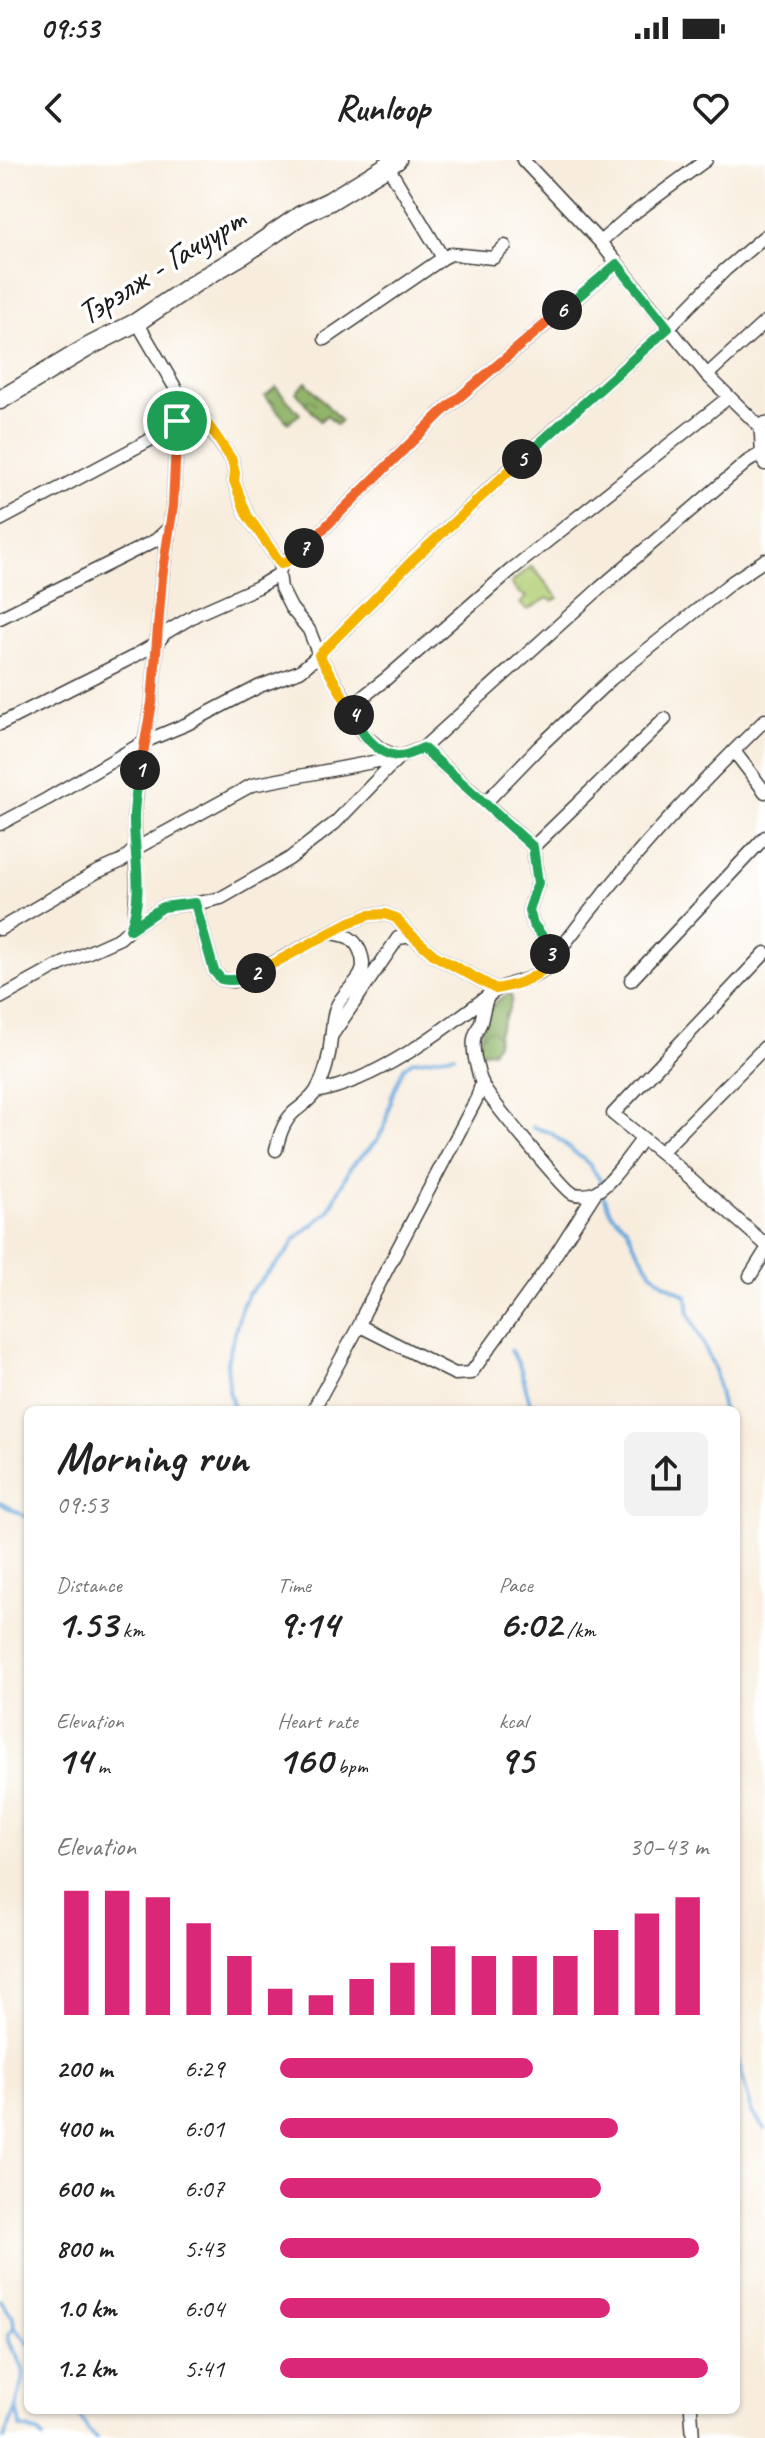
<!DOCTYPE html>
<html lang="en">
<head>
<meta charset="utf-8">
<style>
	:root { --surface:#fff; --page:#f2f2f2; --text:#222; --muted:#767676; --accent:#db2777 }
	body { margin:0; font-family:Caveat,sans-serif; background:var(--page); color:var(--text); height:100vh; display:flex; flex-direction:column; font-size:30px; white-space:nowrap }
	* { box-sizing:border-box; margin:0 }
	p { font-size:26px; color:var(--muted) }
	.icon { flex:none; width:44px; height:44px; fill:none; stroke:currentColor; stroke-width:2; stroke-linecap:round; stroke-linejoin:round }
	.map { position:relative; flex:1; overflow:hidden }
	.sheet { position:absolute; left:24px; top:1246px; width:716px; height:1008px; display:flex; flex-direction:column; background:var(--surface); border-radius:12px; box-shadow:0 2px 6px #0004 }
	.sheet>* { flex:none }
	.pin { position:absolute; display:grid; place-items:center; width:68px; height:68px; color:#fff; margin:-34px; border:4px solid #fff; border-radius:50%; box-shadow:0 2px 8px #0007 }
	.km { position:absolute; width:40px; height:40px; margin:-20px; border-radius:50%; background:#222; color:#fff; font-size:22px; line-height:40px; text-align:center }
	.round { display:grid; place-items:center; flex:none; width:84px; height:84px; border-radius:12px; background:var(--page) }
	.summary { display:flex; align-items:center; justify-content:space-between; height:136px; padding:0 32px }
	h1 { font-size:44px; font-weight:700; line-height:60px }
	.metrics { display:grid; grid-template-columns:repeat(3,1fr); gap:12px; height:136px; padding:8px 32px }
	.metrics div { display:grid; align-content:center }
	.metrics b { font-size:40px; font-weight:700 }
	.metrics small { font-size:22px; font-weight:400 }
	.metrics p { font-size:22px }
	.chart { height:224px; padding:16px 32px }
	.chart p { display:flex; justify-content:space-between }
	.chart svg { width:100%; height:144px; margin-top:8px; stroke:var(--accent); stroke-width:6 }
	ul { padding:0 32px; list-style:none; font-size:26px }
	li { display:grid; grid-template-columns:128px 96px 1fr; align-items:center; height:60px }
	li i { height:20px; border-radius:10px; background:var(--accent) }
	.status { display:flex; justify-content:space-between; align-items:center; height:56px; padding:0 40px; background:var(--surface); direction:ltr }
	.status svg { height:22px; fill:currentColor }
	header { display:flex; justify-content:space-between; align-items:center; height:104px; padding:0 32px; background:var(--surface); font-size:36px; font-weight:700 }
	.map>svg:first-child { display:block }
	.grass { fill:url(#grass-tufts); stroke:#687648; stroke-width:2 }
	.forest { fill:url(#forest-crowns); stroke:#556741; stroke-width:2 }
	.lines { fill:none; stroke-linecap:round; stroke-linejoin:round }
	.stream { stroke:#6ba9dd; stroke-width:4 }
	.minor-casing { stroke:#3d3b39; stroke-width:15 }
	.secondary-casing { stroke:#3d3b39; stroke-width:21 }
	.minor { stroke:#fff; stroke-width:12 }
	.secondary { stroke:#fff; stroke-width:18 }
	.split-1-casing { stroke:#fff; stroke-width:16 }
	.split-2-casing { stroke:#fff; stroke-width:16 }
	.split-3-casing { stroke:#fff; stroke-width:16 }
	.split-4-casing { stroke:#fff; stroke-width:16 }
	.split-5-casing { stroke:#fff; stroke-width:16 }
	.split-6-casing { stroke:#fff; stroke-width:16 }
	.split-7-casing { stroke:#fff; stroke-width:16 }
	.split-8-casing { stroke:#fff; stroke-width:16 }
	.split-1 { stroke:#f0652b; stroke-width:10 }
	.split-2 { stroke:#22a559; stroke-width:10 }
	.split-3 { stroke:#f5b400; stroke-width:10 }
	.split-4 { stroke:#22a559; stroke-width:10 }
	.split-5 { stroke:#f5b400; stroke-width:10 }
	.split-6 { stroke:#22a559; stroke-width:10 }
	.split-7 { stroke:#f0652b; stroke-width:10 }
	.split-8 { stroke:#f5b400; stroke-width:10 }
	.labels { text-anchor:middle; stroke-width:7; stroke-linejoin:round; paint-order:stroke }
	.street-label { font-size:34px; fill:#1c1c1c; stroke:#fff }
</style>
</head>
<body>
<div class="status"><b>09:53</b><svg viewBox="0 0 49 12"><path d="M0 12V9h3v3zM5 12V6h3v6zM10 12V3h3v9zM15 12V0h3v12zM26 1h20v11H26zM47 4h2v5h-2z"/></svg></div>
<header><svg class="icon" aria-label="back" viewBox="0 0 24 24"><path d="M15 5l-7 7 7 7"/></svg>Runloop<svg class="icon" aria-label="heart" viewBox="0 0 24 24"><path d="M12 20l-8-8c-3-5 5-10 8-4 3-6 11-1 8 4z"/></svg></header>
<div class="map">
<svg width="765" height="2278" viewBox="0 0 765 2278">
	<defs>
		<pattern id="grass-tufts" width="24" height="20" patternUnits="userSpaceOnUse" patternTransform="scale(2)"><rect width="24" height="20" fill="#b3cf75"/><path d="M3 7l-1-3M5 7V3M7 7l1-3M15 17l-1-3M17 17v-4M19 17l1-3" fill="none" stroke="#99b165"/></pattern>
		<pattern id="forest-crowns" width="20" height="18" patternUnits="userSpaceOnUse" patternTransform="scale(2)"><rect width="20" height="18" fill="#8eb266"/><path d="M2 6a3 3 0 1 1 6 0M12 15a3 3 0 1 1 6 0" fill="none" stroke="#739053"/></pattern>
	</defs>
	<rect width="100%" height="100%" fill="#fff"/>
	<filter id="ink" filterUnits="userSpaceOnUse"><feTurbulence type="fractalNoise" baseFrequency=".0125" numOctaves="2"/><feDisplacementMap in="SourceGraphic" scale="16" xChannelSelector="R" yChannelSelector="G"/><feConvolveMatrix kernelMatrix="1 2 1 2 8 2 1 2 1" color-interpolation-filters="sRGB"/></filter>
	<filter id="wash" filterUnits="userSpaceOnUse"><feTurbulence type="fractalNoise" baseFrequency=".006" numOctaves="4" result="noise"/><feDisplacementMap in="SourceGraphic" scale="32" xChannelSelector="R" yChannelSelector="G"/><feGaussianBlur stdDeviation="1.8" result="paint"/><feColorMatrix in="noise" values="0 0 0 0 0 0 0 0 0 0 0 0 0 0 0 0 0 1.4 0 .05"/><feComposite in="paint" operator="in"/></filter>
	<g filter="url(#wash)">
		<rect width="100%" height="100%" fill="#f8eddd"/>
		<path class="grass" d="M532 406 558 438 552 441 548 438 527 450 520 444 526 437 516 431 511 423Z"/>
		<path class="forest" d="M306 222 341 261 336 265 327 255 320 261 296 232Z
			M276 227 300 254 288 263 265 236Z
			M510 834 512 837C511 851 503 859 499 871 497 880 499 883 492 891L482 892 478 889C482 869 488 839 510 834Z"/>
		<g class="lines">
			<path class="stream" d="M533 967 551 973 589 1004 600 1020 603 1036 611 1053 627 1068 633 1082 652 1113 665 1124 687 1136 689 1154 714 1207 723 1250
				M511 1190 520 1207 532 1250
				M234 1250 229 1230 227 1202 242 1146 248 1134 288 1092 295 1079 328 1052 351 1006 376 982 384 968 392 935 404 907 413 901 454 895
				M0 1343 28 1358
				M736 1894 753 1954 765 1969
				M0 2140 13 2157 14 2167 28 2183
				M14 2167 8 2175C9 2189 20 2197 23 2210 26 2224 16 2235 17 2248 17 2254 20 2261 20 2267L40 2273 43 2278
				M76 2250 88 2270 96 2278
				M4 2278 16 2250"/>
		</g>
	</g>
	<g filter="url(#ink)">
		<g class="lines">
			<g class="minor-casing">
				<path id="minor" d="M523 0 600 82 707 215
					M600 82 626 59 706 0
					M443 98 451 94 493 98 505 86
					M325 179 443 98 387 5
					M765 263 760 267C763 281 759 291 765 304
					M760 267 707 215 765 162
					M0 360 148 281 177 261 180 236 137 162
					M281 404 302 390 442 252 617 104
					M0 458 156 380 169 368
					M350 547 387 518 511 410 729 237
					M665 559 533 687 485 643 539 587 611 519 732 422 765 400
					M0 564 131 498 157 483 165 473 197 454 258 427 279 414
					M423 588 600 428 747 302 760 294
					M734 591 765 632
					M0 664 47 639 146 581 187 564 260 526 300 511 319 495 412 401 529 292 668 168 725 110 765 76
					M533 687 538 723 529 750 533 764 543 777 552 798
					M195 743 214 811 221 819 233 821 245 818 350 762 369 755 385 754 396 758 406 770 434 795 496 829
					M0 769 95 713 122 701 135 689 252 625 399 597
					M130 769 163 747 204 742 221 738 289 699 335 663 399 597
					M765 793 613 954 671 1001 765 1084
					M631 820 765 677
					M0 838 60 805 120 778 130 769 134 760 137 726 134 654 139 612 152 543 162 417 173 346 177 261 198 256 202 257 232 300 235 313 234 321 247 355 281 404 279 414 281 428 291 448 309 470 319 495 350 547 357 565 364 575 382 590 399 597 423 588 485 643
					M332 875 398 778 413 776
					M482 922 477 938 364 1153 360 1164 362 1167 455 1214 471 1213 547 1108 595 1033
					M316 932C378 920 439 873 489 835
					M643 978C632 992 607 1031 590 1034 585 1035 576 1035 572 1033 564 1029 487 936 483 926 478 914 472 892 474 879 475 873 479 867 481 862 483 854 484 846 487 839 495 822 535 824 549 805 612 717 687 636 765 560
					M276 990C279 977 283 962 294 952 301 946 311 940 316 931 325 916 330 895 331 878 333 868 332 858 336 848 345 825 372 820 360 791 354 777 346 775 331 773
					M661 992 765 887
					M750 1116 765 1092
					M313 1250 360 1164
					M691 2250 693 2278"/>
			</g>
			<g class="secondary-casing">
				<path id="secondary" d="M0 240 90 186 137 162 198 121 244 94 301 55 330 41 397 0"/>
			</g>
			<use href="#minor" class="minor"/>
			<use href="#secondary" class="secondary"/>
		</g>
	</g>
	<g class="lines" filter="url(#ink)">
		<g class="split-1-casing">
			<path id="split-1" d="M140 610 152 543 162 417 173 346 177 261"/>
		</g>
		<g class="split-2-casing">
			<path id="split-2" d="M140 610C137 624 135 640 134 654 133 692 145 733 130 769L163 747 195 743 214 811 221 819C234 822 245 819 256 813"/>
		</g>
		<g class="split-3-casing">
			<path id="split-3" d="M256 813 350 762 369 755 385 754 396 758 406 770 434 795 496 829C517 825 541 818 552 798L550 794"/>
		</g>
		<g class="split-4-casing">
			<path id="split-4" d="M354 555C360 573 377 594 397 596 405 597 416 591 423 588L533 687 538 723 529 750 533 764 543 777 550 794"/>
		</g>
		<g class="split-5-casing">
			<path id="split-5" d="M354 555 319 495 412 401 522 299"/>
		</g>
		<g class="split-6-casing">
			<path id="split-6" d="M522 299 668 168 617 104 562 150"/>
		</g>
		<g class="split-7-casing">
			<path id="split-7" d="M304 388 442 252 562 150"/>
		</g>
		<g class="split-8-casing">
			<path id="split-8" d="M177 261 198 256 202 257 214 273 232 300 235 313 234 321 247 355 281 404 295 397 304 388"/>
		</g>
		<use href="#split-1" class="split-1"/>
		<use href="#split-2" class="split-2"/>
		<use href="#split-3" class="split-3"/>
		<use href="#split-4" class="split-4"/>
		<use href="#split-5" class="split-5"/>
		<use href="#split-6" class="split-6"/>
		<use href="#split-7" class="split-7"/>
		<use href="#split-8" class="split-8"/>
	</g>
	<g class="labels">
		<g class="street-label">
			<text transform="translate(161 105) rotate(-32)" y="12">Тэрэлж - Гачуурт</text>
		</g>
	</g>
</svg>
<div class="pin" style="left:177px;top:261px;background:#1e9e55"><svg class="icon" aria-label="arrive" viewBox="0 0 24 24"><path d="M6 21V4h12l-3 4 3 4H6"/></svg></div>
<b class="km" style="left:140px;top:610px">1</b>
<b class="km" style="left:256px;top:813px">2</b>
<b class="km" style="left:550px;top:794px">3</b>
<b class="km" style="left:354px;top:555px">4</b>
<b class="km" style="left:522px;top:299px">5</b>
<b class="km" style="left:562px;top:150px">6</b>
<b class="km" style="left:304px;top:388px">7</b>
<section class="sheet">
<div class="summary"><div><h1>Morning run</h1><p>09:53</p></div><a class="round"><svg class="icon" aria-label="share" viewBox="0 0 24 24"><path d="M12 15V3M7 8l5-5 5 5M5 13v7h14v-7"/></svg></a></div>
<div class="metrics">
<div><p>Distance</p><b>1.53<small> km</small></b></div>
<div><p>Time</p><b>9:14</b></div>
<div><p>Pace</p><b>6:02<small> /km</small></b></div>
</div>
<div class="metrics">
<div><p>Elevation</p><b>14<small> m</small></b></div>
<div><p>Heart rate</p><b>160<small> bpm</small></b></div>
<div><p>kcal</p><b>95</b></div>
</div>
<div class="chart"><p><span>Elevation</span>30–43 m</p>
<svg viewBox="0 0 160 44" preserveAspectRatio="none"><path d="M5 44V6M15 44V6M25 44V8M35 44V16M45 44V26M55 44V36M65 44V38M75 44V33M85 44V28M95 44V23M105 44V26M115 44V26M125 44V26M135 44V18M145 44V13M155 44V8"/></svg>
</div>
<ul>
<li><b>200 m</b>6:29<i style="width:59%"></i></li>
<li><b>400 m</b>6:01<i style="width:79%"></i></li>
<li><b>600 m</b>6:07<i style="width:75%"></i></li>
<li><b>800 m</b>5:43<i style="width:98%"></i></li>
<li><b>1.0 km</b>6:04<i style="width:77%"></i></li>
<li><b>1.2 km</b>5:41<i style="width:100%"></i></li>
</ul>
</section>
</div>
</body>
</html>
